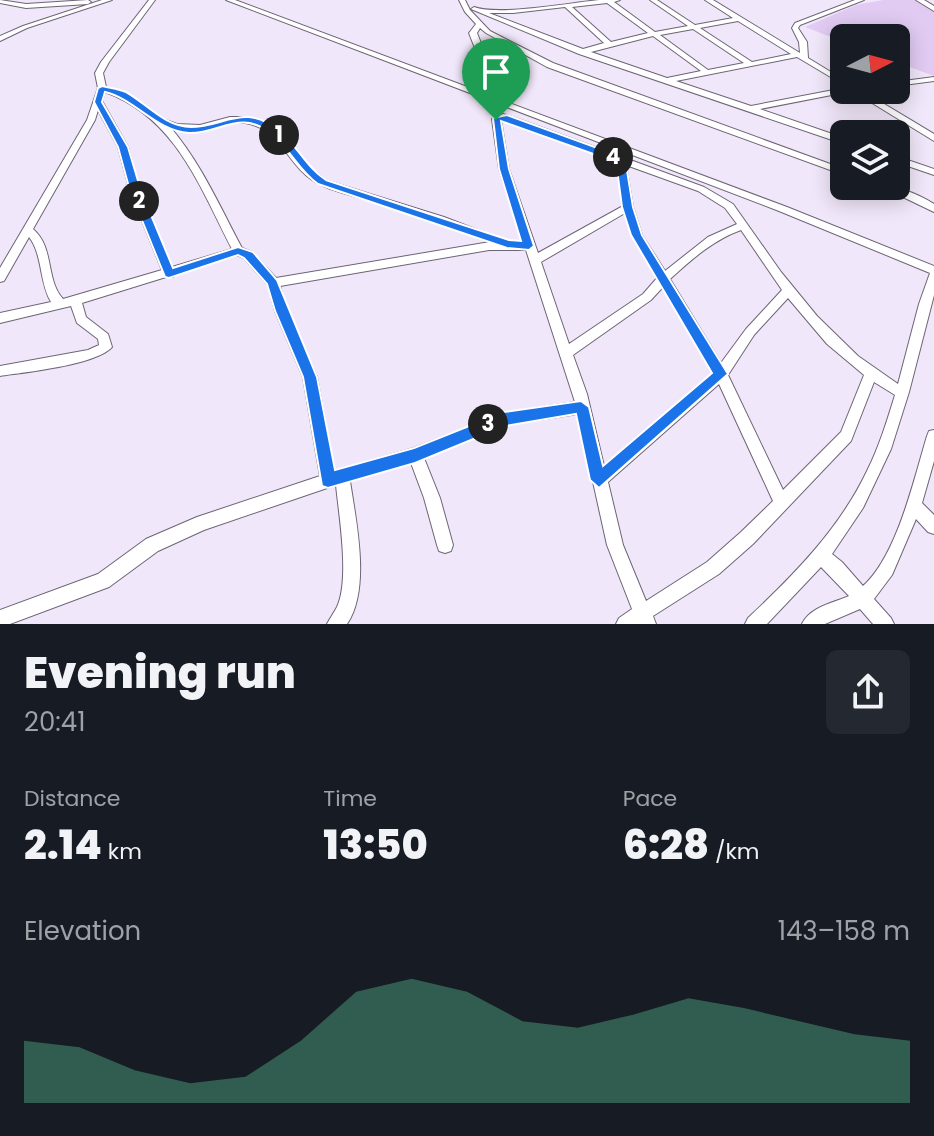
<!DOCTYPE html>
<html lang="en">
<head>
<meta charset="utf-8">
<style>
	:root { --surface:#171b24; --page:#242831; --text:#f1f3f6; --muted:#9ea1a6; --accent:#3d7964 }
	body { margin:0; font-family:Poppins,sans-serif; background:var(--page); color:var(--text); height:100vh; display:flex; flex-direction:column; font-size:30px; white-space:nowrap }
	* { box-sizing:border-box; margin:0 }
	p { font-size:26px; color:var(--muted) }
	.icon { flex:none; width:44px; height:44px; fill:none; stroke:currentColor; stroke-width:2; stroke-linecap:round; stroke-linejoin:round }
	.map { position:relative; height:624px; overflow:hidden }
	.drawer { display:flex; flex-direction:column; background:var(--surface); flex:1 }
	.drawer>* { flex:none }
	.needle { width:52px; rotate:84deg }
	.tools { position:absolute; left:830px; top:24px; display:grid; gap:16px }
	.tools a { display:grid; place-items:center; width:80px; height:80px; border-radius:12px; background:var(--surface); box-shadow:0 4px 20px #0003; font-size:40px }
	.pin { position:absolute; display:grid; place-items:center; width:68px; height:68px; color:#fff; margin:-82px -34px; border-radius:50% 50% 50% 0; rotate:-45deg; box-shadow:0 0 8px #0007 }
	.pin .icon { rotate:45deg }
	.km { position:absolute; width:40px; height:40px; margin:-20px; border-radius:50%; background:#222; color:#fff; font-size:22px; line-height:40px; text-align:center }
	.round { display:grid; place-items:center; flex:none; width:84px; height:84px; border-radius:12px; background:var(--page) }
	.summary { display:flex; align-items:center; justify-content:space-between; height:136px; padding:0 24px }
	h1 { font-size:44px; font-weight:800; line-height:60px }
	.metrics { display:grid; grid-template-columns:repeat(3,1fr); gap:12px; height:136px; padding:8px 24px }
	.metrics div { display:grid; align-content:center }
	.metrics b { font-size:40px; font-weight:800 }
	.metrics small { font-size:22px; font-weight:400 }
	.metrics p { font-size:22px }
	.chart { height:224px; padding:16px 24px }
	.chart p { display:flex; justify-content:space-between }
	.chart svg { width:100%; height:144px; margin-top:8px; fill:var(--accent); opacity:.7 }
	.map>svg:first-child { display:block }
	.green { fill:#e1cbf3 }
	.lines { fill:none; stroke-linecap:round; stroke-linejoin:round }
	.minor-casing { stroke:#6d6475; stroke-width:2 }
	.minor { fill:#fff; fill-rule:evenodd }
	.route { fill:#1a73e8; stroke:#fff; stroke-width:2; fill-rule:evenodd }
</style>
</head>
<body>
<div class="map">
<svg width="934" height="624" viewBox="0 0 934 624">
	<rect width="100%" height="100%" fill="#f1e7fa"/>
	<path class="green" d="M883 0H917L934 10V76L896 62V38H844V42L805 27 856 5Z"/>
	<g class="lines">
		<g class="minor-casing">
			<path id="minor" d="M0 0 26 4 88 0 91 2 88 4 26 8 0 3Z
				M102 0H112L27 28 0 41V36L23 26Z
				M149 0H155L109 62 103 73 106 87 130 95 160 118 177 124 200 125 230 117H241L257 120 278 132 308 165 325 180 444 217 509 242H523L499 169 492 119 503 114 521 120 704 187 733 204 781 272 817 316 858 356 898 384 919 304 930 273 779 211 226 0H235L494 97 469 33 476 24 465 12 459 0H465L470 10 490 31 553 63 844 169V175L547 67 486 33 480 28 477 33 504 101 787 207 934 266V295L909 392 891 449 863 508 832 554 842 562 863 586C897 556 914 479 927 436L929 431 934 430V461L922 503 934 515V534L928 532 916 519 892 575 874 599 891 618 894 624H873L860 609 825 624H802C810 607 833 603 849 596L821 567 767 624H745L748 618C794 575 840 528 867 471 879 447 887 421 895 395L874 382 851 441 753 544 719 574 653 616 656 624H616L619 618 632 609 607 545 578 414 505 425 424 458 440 498 453 545 451 551 445 553 439 551 437 545 424 498 411 463 350 481C356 521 371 589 347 624H327C330 618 334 613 337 607 350 579 339 516 336 485L204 530 158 551 109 587 10 624H0V610L98 574 146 539 197 517 320 476 303 377 275 311 268 285 244 258 237 255 174 275 173 277H166L82 303 86 317 108 334 112 347C96 365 26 372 0 376V366L88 350 99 345 98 339 77 323 71 306 0 323V313L51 302C39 282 43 255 29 237L4 281 0 282V268L87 120 98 88 95 73 101 62ZM105 92C175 117 200 187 232 249L172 267 140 191 128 147 102 101ZM98 110 118 147 130 191 162 270 63 299C45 279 55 248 33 229L95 120ZM501 120 515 124 617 161 623 206 538 253 509 169ZM230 122C283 120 283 166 319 184 335 193 360 197 378 203 416 215 453 228 490 242L276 278 252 252 242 248C220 207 201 163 170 127 192 133 209 127 230 122ZM626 165 698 191 725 208 737 224 708 237 665 271 642 235 633 207ZM625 213 632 235 657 278 643 294 569 344 541 262ZM741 230 782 290 746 329 721 363 670 279C691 260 713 240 741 230ZM489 250H526L575 402 504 413 414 448 334 471 317 377 287 311 280 286ZM663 287 713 373 604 466 587 394 573 355 651 300ZM788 298 827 344 864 375 841 432 783 490 728 375 754 335ZM719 384 773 501 741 532 707 562 646 601 623 545 608 482Z
				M599 0H620L614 2 655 32 688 26 650 0H657L695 25 733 18 705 0H713L800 53 799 42 792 28 795 23 855 0H864L800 25 798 28 807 42 808 58 844 80V85L797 57 676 81 751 106 844 88V90H861L934 134V141L851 90 847 92 760 109 844 138V144L841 143 579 54 471 9 474 7C499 16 569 3 599 0ZM607 3 648 33 611 42 572 7ZM565 7 604 43 583 49 489 13H513ZM738 21 791 54 752 62 700 28ZM693 29 744 63 708 70 660 35ZM653 36 701 71 667 78 591 52Z
				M916 0H924L934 6V11Z
				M934 77V81L896 86V82Z
				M896 156 934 169V175L896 162Z
				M880 186C899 186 918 194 934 204V212Z"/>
		</g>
		<use href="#minor" class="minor"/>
	</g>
	<path class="route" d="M102 86C110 88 119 89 126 92 146 103 165 127 191 127 224 127 245 102 279 131 297 145 306 167 326 180L509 240 521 241 499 169 493 118 507 115 625 158 633 207 642 235 728 374 599 488 590 480 576 414 505 426 415 463 328 488 322 486 303 377 275 311 267 284 244 258 238 255 169 278 165 277 130 191 118 147 94 102 98 88ZM105 92C135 99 156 131 189 133 220 134 240 108 272 134 290 149 299 171 318 184L507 248 529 250 534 246 509 169 501 121 616 162 622 207 631 235 712 373 603 466 589 407 581 401 504 412 414 448 335 470 317 377 277 280 253 252 238 247 173 268 141 191 128 147 102 102Z"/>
</svg>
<div class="tools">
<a><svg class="needle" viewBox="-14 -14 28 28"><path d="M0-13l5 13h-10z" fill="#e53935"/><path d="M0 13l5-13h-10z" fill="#9ea1a6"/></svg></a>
<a><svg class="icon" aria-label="layers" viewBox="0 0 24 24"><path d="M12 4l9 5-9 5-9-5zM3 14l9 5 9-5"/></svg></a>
</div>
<div class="pin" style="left:496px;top:120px;background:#1e9e55"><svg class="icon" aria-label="arrive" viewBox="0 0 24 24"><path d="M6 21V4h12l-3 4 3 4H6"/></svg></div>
<b class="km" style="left:279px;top:135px">1</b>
<b class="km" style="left:139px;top:201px">2</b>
<b class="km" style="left:488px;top:424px">3</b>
<b class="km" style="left:613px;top:157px">4</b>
</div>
<section class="drawer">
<div class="summary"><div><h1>Evening run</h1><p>20:41</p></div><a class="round"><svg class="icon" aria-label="share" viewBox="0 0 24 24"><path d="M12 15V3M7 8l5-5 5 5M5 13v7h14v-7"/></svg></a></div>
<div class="metrics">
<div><p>Distance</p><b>2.14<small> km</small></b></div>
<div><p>Time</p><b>13:50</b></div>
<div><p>Pace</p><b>6:28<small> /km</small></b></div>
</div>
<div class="chart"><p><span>Elevation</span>143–158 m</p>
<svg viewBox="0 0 160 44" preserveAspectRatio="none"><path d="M0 44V25L10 27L20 34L30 38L40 36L50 25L60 10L70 6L80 10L90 19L100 21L110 17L120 12L130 15L140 19L150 23L160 25V44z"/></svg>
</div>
</section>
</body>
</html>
